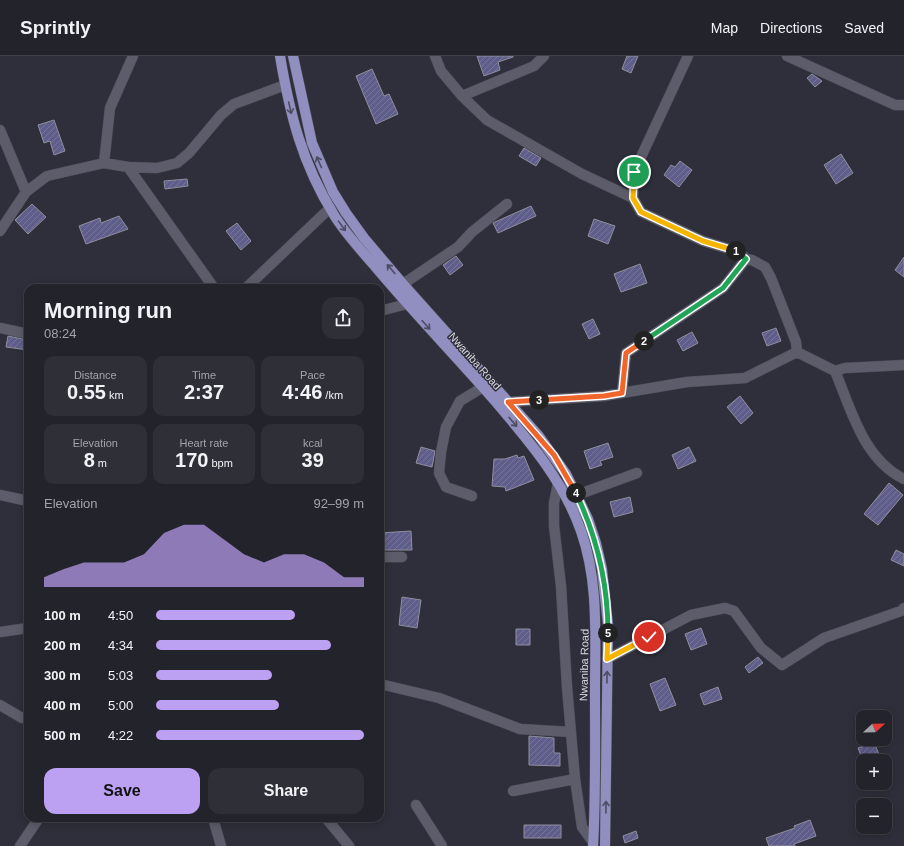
<!DOCTYPE html>
<html lang="en">
<head>
<meta charset="utf-8">
<style>
	:root { --surface:#23232c; --page:#2f2f38; --text:#f1f3f6; --muted:#a3a4a9; --line:#404048; --accent:#bca0f2 }
	body { margin:0; font-family:Helvetica,sans-serif; background:var(--page); color:var(--text); height:100vh; display:flex; flex-direction:column; font-size:15px; white-space:nowrap }
	* { box-sizing:border-box; margin:0 }
	p { font-size:13px; color:var(--muted) }
	.icon { flex:none; width:22px; height:22px; fill:none; stroke:currentColor; stroke-width:2; stroke-linecap:round; stroke-linejoin:round }
	.map { position:relative; flex:1; overflow:hidden }
	.drawer { position:absolute; left:24px; top:228px; width:360px; height:538px; display:flex; flex-direction:column; background:var(--surface); border-radius:12px; box-shadow:0 2px 10px #0003,0 0 0 1px var(--line) }
	.drawer>* { flex:none }
	.needle { width:26px; rotate:68deg }
	.fabs { position:absolute; left:856px; top:654px; display:grid; gap:8px }
	.fabs a { display:grid; place-items:center; width:36px; height:36px; border-radius:8px; background:var(--surface); box-shadow:0 2px 10px #0003,0 0 0 1px var(--line); font-size:20px }
	.pin { position:absolute; display:grid; place-items:center; width:34px; height:34px; color:#fff; margin:-17px; border:2px solid #fff; border-radius:50%; box-shadow:0 1px 4px #0007 }
	.km { position:absolute; width:20px; height:20px; margin:-10px; border-radius:50%; background:#222; color:#fff; font-size:11px; line-height:20px; text-align:center }
	.round { display:grid; place-items:center; flex:none; width:42px; height:42px; border-radius:12px; background:var(--page) }
	.summary { display:flex; align-items:center; justify-content:space-between; height:68px; padding:0 20px }
	h1 { font-size:22px; font-weight:700; line-height:30px }
	.stats { display:grid; grid-template-columns:repeat(3,1fr); gap:6px; height:68px; padding:4px 20px }
	.stats div { display:grid; align-content:center; border-radius:10px; background:var(--page); text-align:center }
	.stats b { font-size:20px; font-weight:700 }
	.stats small { font-size:11px; font-weight:400 }
	.stats p { font-size:11px }
	.chart { height:112px; padding:8px 20px }
	.chart p { display:flex; justify-content:space-between }
	.chart svg { width:100%; height:72px; margin-top:4px; fill:var(--accent); opacity:.7 }
	.cta { display:flex; gap:8px; margin-top:auto; padding:8px 20px }
	.cta a { flex:1; height:46px; border-radius:12px; background:var(--accent); color:#111; font-size:16px; font-weight:700; line-height:46px; text-align:center }
	.cta a+a { background:var(--page); color:var(--text) }
	ul { padding:0 20px; list-style:none; font-size:13px }
	li { display:grid; grid-template-columns:64px 48px 1fr; align-items:center; height:30px }
	li i { height:10px; border-radius:5px; background:var(--accent) }
	header { display:flex; align-items:center; gap:24px; box-sizing:border-box; height:56px; padding:0 20px; background:var(--surface); border-bottom:1px solid var(--line) }
	header strong { font-size:19px }
	nav { display:flex; gap:22px; margin-inline-start:auto; font-size:14px }
	.map>svg:first-child { display:block }
	.building { fill:url(#building-hatch); stroke:#8f8f9e }
	.lines { fill:none; stroke-linecap:round; stroke-linejoin:round }
	.minor-casing { stroke:#4c4c57; stroke-width:11 }
	.major-casing { stroke:#4c4c57; stroke-width:11 }
	.minor { stroke:#5c5c6a; stroke-width:10 }
	.major { stroke:#908fbf; stroke-width:10 }
	.oneway { stroke:#4c4c63 }
	.split-1-casing { stroke:#fff; stroke-width:8 }
	.split-2-casing { stroke:#fff; stroke-width:8 }
	.split-3-casing { stroke:#fff; stroke-width:8 }
	.split-4-casing { stroke:#fff; stroke-width:8 }
	.split-5-casing { stroke:#fff; stroke-width:8 }
	.split-6-casing { stroke:#fff; stroke-width:8 }
	.split-1 { stroke:#f5b400; stroke-width:5 }
	.split-2 { stroke:#22a559; stroke-width:5 }
	.split-3 { stroke:#f0652b; stroke-width:5 }
	.split-4 { stroke:#f0652b; stroke-width:5 }
	.split-5 { stroke:#22a559; stroke-width:5 }
	.split-6 { stroke:#f5b400; stroke-width:5 }
	.labels { text-anchor:middle; stroke-width:3; stroke-linejoin:round; paint-order:stroke }
	.street-label { font-size:11px; fill:#d6d6de; stroke:#2f2f3b }
</style>
</head>
<body>
<header>
<strong>Sprintly</strong>
<nav><a>Map</a><a>Directions</a><a>Saved</a></nav>
</header>
<div class="map">
<svg width="904" height="790" viewBox="0 0 904 790">
	<defs>
		<pattern id="building-hatch" width="6" height="6" patternUnits="userSpaceOnUse"><rect width="6" height="6" fill="#5f5d8a"/><path d="M-1 1l2-2M0 6l6-6M5 7l2-2" fill="none" stroke="#75749a"/></pattern>
	</defs>
	<rect width="100%" height="100%" fill="#2f2f3b"/>
	<path class="building" d="M477 0H513V1L498 6 500 14 484 20Z
		M627 0H638L631 17 622 13Z
		M372 13 384 40 389 38 398 58 376 68 356 20Z
		M812 18 822 25 815 31 807 22Z
		M54 64 65 95 54 99 50 85 44 87 38 69Z
		M524 92 541 102 536 110 519 100Z
		M841 98 853 117 836 128 824 109Z
		M680 105 692 114 679 131 664 119 671 109 675 111Z
		M187 123 188 130 165 133 164 125Z
		M32 148 46 161 28 178 15 164Z
		M531 150 536 160 498 177 493 167 495 166Z
		M119 160 128 173 86 188 79 170 100 162 101 167Z
		M594 163 615 170 608 188 588 180Z
		M237 167 251 185 241 194 226 175Z
		M456 200 463 209 450 219 443 209Z
		M904 201V221L895 214Z
		M640 208 647 227 621 236 614 218Z
		M593 263 600 278 589 283 582 268Z
		M776 272 781 285 767 290 762 277Z
		M692 276 698 287 683 295 677 284Z
		M8 280 28 284V294L6 291Z
		M740 340 753 357 741 368 727 351Z
		M608 387 613 401 600 405 602 409 590 413 584 395Z
		M421 391 435 395 432 411 416 407Z
		M689 391 696 405 678 413 672 399Z
		M517 399 518 402 524 400 534 424 506 435 505 431 492 430 494 403H505Z
		M889 427 903 439 878 469 864 458Z
		M630 441 633 456 614 461 610 446Z
		M411 475 412 494H380V477Z
		M896 494 904 498V510L891 504Z
		M402 541 421 544 417 572 399 569Z
		M701 572 707 588 691 594 685 578Z
		M516 573H530V589H516Z
		M758 601 763 607 749 617 745 611Z
		M665 622 676 649 660 655 650 628Z
		M718 631 722 643 704 649 700 638Z
		M529 680 554 682V697H560V710L529 709Z
		M874 686 880 701 870 705H863L858 692Z
		M810 764 816 780 794 788 795 790H769L766 782 795 772 794 770Z
		M524 769H561V782H524Z
		M636 775 638 782 625 787 623 780Z"/>
	<g class="lines">
		<g class="minor-casing">
			<path id="minor" d="M435 0 441 15 462 40 487 64 582 118 633 142
				M688 0 634 116 633 142 641 156 703 185 739 196 746 203 752 204 765 211 771 222 796 286 797 296
				M787 0 895 49H904
				M462 40 534 10 544 0
				M0 74 26 136
				M104 107 110 52 133 0
				M128 111 214 232
				M0 175 26 136 47 120 104 107 128 111 157 112 177 107 189 97 221 59 234 48 285 29
				M403 228 458 191 472 176 507 148
				M246 232 330 152
				M380 255 407 248
				M0 272 28 278
				M797 296 835 315C851 353 863 403 904 423
				M835 315 845 312 904 309
				M622 337 626 297 723 232 746 203
				M509 346 604 340 687 326 745 322 797 296
				M558 427 554 447V470L561 530 567 631 575 723 582 771 593 786
				M0 439 28 445
				M577 439 637 417
				M472 440 446 431 439 417 441 396 446 371 460 345 483 331
				M380 501H402
				M0 576 28 572
				M607 603 691 559 725 552 734 555 761 592 782 609 824 582 901 555 904 552
				M380 628 439 642 520 673 571 676
				M0 649 22 662 28 661
				M513 735 575 723
				M416 749 442 790
				M213 762 221 790
				M326 762 349 790
				M20 790 39 762"/>
		</g>
		<g class="major-casing">
			<path id="major" d="M280 0C290 59 302 107 334 159 345 177 360 193 373 208 412 255 455 299 495 345 529 385 563 424 581 475 599 526 595 580 595 634 595 686 596 738 593 790
				M293 0 312 87 333 136 346 157 364 182 403 228 538 379 566 418 588 463 596 487 602 513 608 569 605 790"/>
		</g>
		<use href="#minor" class="minor"/>
		<use href="#major" class="major"/>
	</g>
	<defs><path id="oneway-shaft" d="M-6 0H5M1.5-3L5.5 0L1.5 3" fill="none" stroke-width="1.6" stroke-linecap="round" stroke-linejoin="round"/></defs>
	<g class="oneway">
		<use href="#oneway-shaft" transform="translate(290 52) rotate(77)"/>
		<use href="#oneway-shaft" transform="translate(319 106) rotate(-113)"/>
		<use href="#oneway-shaft" transform="translate(342 170) rotate(54)"/>
		<use href="#oneway-shaft" transform="translate(391 213) rotate(-131)"/>
		<use href="#oneway-shaft" transform="translate(426 269) rotate(48)"/>
		<use href="#oneway-shaft" transform="translate(513 366) rotate(49)"/>
		<use href="#oneway-shaft" transform="translate(607 621) rotate(-89)"/>
		<use href="#oneway-shaft" transform="translate(606 751) rotate(-89)"/>
	</g>
	<g class="lines">
		<g class="split-1-casing">
			<path id="split-1" d="M634 116 633 142 641 156 703 185 736 195"/>
		</g>
		<g class="split-2-casing">
			<path id="split-2" d="M644 285 723 232 746 203 736 195"/>
		</g>
		<g class="split-3-casing">
			<path id="split-3" d="M539 344 604 340 622 337 626 297 644 285"/>
		</g>
		<g class="split-4-casing">
			<path id="split-4" d="M539 344 508 346 554 399 576 437"/>
		</g>
		<g class="split-5-casing">
			<path id="split-5" d="M576 437C597 481 608 528 608 577"/>
		</g>
		<g class="split-6-casing">
			<path id="split-6" d="M608 577 607 603 649 581"/>
		</g>
		<use href="#split-1" class="split-1"/>
		<use href="#split-2" class="split-2"/>
		<use href="#split-3" class="split-3"/>
		<use href="#split-4" class="split-4"/>
		<use href="#split-5" class="split-5"/>
		<use href="#split-6" class="split-6"/>
	</g>
	<g class="labels">
		<g class="street-label">
			<text transform="translate(475 305) rotate(48)" y="4">Nwaniba Road</text>
			<text transform="translate(584 609) rotate(-89)" y="4">Nwaniba Road</text>
		</g>
	</g>
</svg>
<div class="fabs">
<a><svg class="needle" viewBox="-14 -14 28 28"><path d="M0-13l5 13h-10z" fill="#e53935"/><path d="M0 13l5-13h-10z" fill="#a3a4a9"/></svg></a>
<a>+</a>
<a>−</a>
</div>
<div class="pin" style="left:634px;top:116px;background:#1e9e55"><svg class="icon" aria-label="arrive" viewBox="0 0 24 24"><path d="M6 21V4h12l-3 4 3 4H6"/></svg></div>
<div class="pin" style="left:649px;top:581px;background:#d93025"><svg class="icon" aria-label="check" viewBox="0 0 24 24"><path d="M5 12l5 5 9-10"/></svg></div>
<b class="km" style="left:736px;top:195px">1</b>
<b class="km" style="left:644px;top:285px">2</b>
<b class="km" style="left:539px;top:344px">3</b>
<b class="km" style="left:576px;top:437px">4</b>
<b class="km" style="left:608px;top:577px">5</b>
<section class="drawer">
<div class="summary"><div><h1>Morning run</h1><p>08:24</p></div><a class="round"><svg class="icon" aria-label="share" viewBox="0 0 24 24"><path d="M12 15V3M7 8l5-5 5 5M5 13v7h14v-7"/></svg></a></div>
<div class="stats">
<div><p>Distance</p><b>0.55<small> km</small></b></div>
<div><p>Time</p><b>2:37</b></div>
<div><p>Pace</p><b>4:46<small> /km</small></b></div>
</div>
<div class="stats">
<div><p>Elevation</p><b>8<small> m</small></b></div>
<div><p>Heart rate</p><b>170<small> bpm</small></b></div>
<div><p>kcal</p><b>39</b></div>
</div>
<div class="chart"><p><span>Elevation</span>92–99 m</p>
<svg viewBox="0 0 160 44" preserveAspectRatio="none"><path d="M0 44V38L10 33L20 29L30 29L40 29L50 24L60 11L70 6L80 6L90 15L100 24L110 29L120 24L130 24L140 29L150 38L160 38V44z"/></svg>
</div>
<ul>
<li><b>100 m</b>4:50<i style="width:67%"></i></li>
<li><b>200 m</b>4:34<i style="width:84%"></i></li>
<li><b>300 m</b>5:03<i style="width:56%"></i></li>
<li><b>400 m</b>5:00<i style="width:59%"></i></li>
<li><b>500 m</b>4:22<i style="width:100%"></i></li>
</ul>
<div class="cta"><a>Save</a><a>Share</a></div>
</section>
</div>
</body>
</html>
